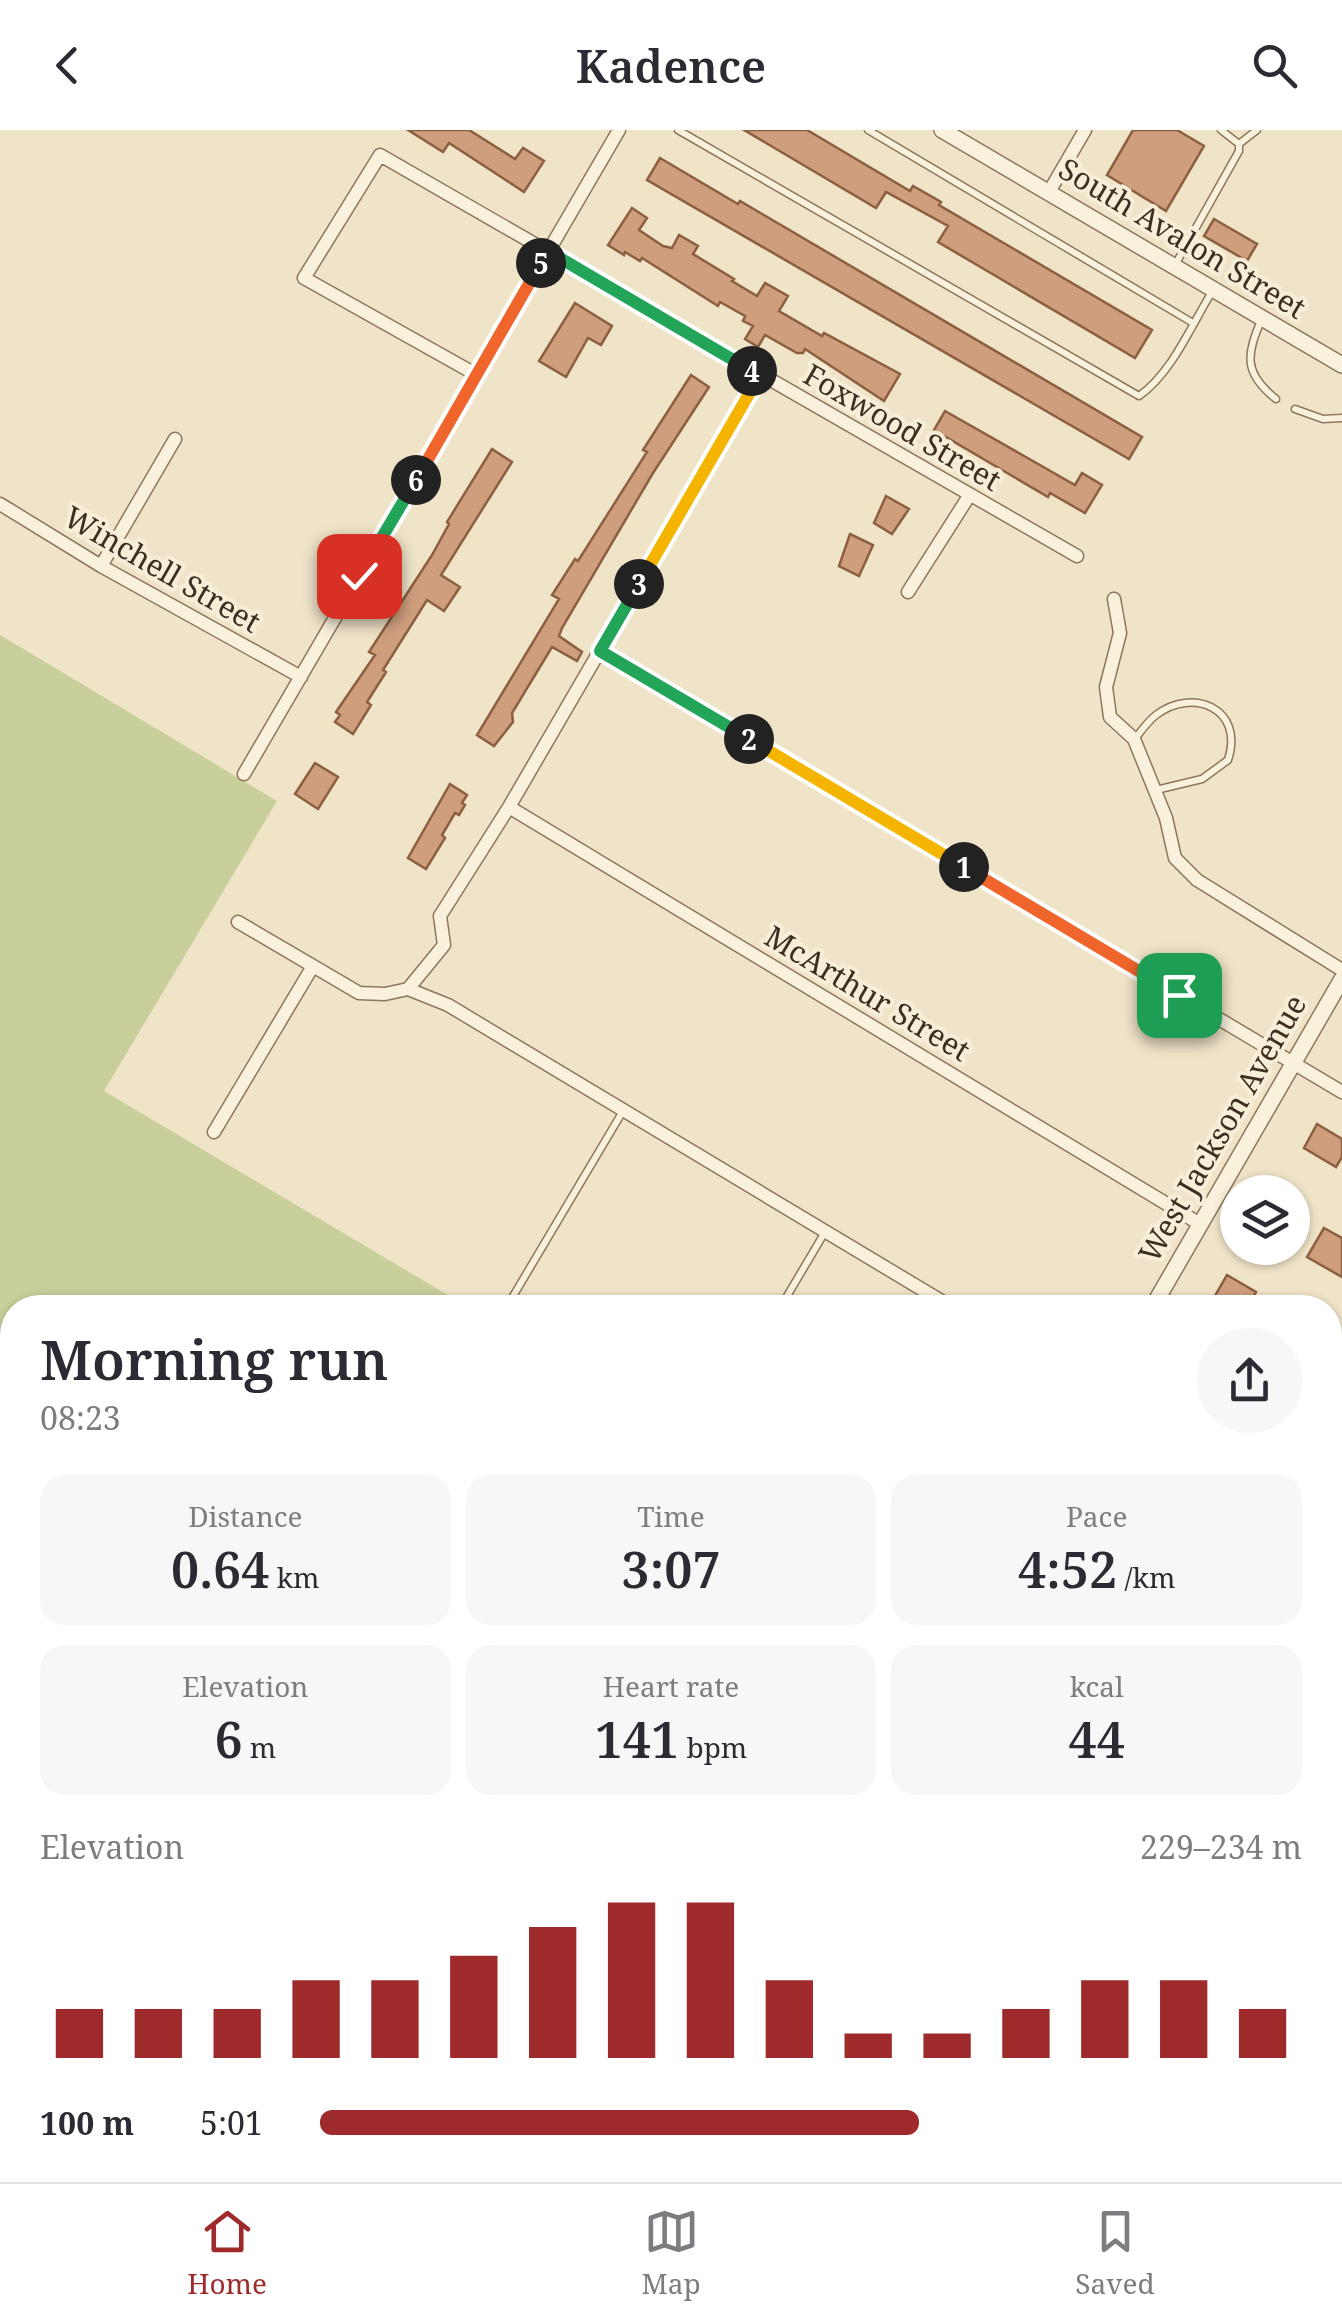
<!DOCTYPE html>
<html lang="en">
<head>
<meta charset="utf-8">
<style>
	:root { --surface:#fff; --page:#f7f7f7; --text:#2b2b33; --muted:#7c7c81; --line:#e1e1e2; --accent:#9e2a2b }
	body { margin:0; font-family:"Noto Serif",serif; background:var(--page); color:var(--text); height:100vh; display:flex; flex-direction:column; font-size:38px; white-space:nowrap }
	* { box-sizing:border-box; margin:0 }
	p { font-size:32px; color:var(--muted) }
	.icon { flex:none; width:55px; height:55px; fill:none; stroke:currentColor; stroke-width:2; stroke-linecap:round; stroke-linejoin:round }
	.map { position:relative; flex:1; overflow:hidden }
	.details { position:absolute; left:0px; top:1165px; width:1342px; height:888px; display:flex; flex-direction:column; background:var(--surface); border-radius:40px 40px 0 0; box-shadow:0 2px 8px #0004 }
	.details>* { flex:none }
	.buttons { position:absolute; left:1220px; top:1045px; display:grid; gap:20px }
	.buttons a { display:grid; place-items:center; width:90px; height:90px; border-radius:50%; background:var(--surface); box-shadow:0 2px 8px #0004; font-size:50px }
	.pin { position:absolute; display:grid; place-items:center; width:85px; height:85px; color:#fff; margin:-42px; border-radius:20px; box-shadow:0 5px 15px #0006 }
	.km { position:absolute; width:50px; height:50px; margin:-25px; border-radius:50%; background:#222; color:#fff; font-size:28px; line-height:50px; text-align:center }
	.round { display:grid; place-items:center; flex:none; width:105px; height:105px; border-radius:52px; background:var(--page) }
	.head { display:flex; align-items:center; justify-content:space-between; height:170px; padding:0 40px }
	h1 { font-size:55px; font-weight:600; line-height:75px }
	.figures { display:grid; grid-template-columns:repeat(3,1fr); gap:15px; height:170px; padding:10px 40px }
	.figures div { display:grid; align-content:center; border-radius:25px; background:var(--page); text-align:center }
	.figures b { font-size:50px; font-weight:600 }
	.figures small { font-size:28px; font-weight:400 }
	.figures p { font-size:28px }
	.chart { height:280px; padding:20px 40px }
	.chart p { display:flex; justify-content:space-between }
	.chart svg { width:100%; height:180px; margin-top:10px; stroke:var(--accent); stroke-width:6 }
	ul { padding:0 40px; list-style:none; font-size:32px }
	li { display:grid; grid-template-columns:160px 120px 1fr; align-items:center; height:75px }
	li i { height:25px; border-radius:12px; background:var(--accent) }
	header { display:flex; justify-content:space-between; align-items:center; height:130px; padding:0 40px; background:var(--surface); font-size:45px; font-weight:600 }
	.tab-bar { display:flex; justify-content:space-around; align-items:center; height:140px; border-top:2px solid var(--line); background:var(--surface); font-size:28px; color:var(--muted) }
	.tab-bar a { display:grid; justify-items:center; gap:5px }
	.tab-bar .selected { color:var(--accent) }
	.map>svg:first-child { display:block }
	.green { fill:#c9cf9b }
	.building { fill:#cf9f7d; stroke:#8d5f41; stroke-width:2.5 }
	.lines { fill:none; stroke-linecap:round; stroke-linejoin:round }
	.service-casing { stroke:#8d765c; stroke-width:9 }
	.minor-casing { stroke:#8d765c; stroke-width:15 }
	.tertiary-casing { stroke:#8d765c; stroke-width:18 }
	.path { stroke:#8d765c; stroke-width:2.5; stroke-dasharray:8 5; stroke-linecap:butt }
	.service { stroke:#faf1dc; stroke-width:6 }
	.minor { stroke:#faf1dc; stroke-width:12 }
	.tertiary { stroke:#faf1dc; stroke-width:15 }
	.split-1-casing { stroke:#fff; stroke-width:20 }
	.split-2-casing { stroke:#fff; stroke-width:20 }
	.split-3-casing { stroke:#fff; stroke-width:20 }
	.split-4-casing { stroke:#fff; stroke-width:20 }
	.split-5-casing { stroke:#fff; stroke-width:20 }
	.split-6-casing { stroke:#fff; stroke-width:20 }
	.split-7-casing { stroke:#fff; stroke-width:20 }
	.split-1 { stroke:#f0652b; stroke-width:12 }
	.split-2 { stroke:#f5b400; stroke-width:12 }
	.split-3 { stroke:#22a559; stroke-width:12 }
	.split-4 { stroke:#f5b400; stroke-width:12 }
	.split-5 { stroke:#22a559; stroke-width:12 }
	.split-6 { stroke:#f0652b; stroke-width:12 }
	.split-7 { stroke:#22a559; stroke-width:12 }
	.labels { text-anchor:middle; stroke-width:8; stroke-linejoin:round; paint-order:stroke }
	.street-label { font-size:30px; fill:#3d2e20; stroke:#f7eed8 }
</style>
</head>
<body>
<header><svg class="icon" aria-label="back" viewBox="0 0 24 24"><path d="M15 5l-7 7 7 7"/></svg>Kadence<svg class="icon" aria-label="search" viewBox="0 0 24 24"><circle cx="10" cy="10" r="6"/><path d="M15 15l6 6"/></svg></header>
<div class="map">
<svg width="1342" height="2052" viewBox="0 0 1342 2052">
	<rect width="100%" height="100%" fill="#f0e4c8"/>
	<path class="green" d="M0 505 277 671 104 961 468 1177 12 1178V1718L0 1711Z"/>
	<path class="building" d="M408 0H469L515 29 523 18 544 31 524 62 449 13 443 22Z
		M744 0H807L910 61 913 56 941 72 939 75 1152 200 1135 228 938 112 948 96 886 62 876 78Z
		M1133 0H1177L1204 16 1166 81 1107 45Z
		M660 28 738 74 740 71 1142 307 1129 329 647 50Z
		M632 78 647 88 639 100 663 116 672 118 679 105 698 116 693 124 734 149 732 151 757 166 765 153 788 166 779 181 822 206 824 203 900 244 884 271 805 219 803 223H797L765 205 758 217 745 209 753 196 743 191 745 186 720 172 718 176 642 128 640 131 625 122 624 125 608 115Z
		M1214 89 1257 114 1247 131 1204 106Z
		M575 173 612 196 601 215 588 208 566 247 539 231Z
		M691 245 709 257 653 343 562 498 559 506 582 522 577 531 552 517 512 583 513 592 494 616 477 605 559 469 552 465 575 429 578 431 647 322 643 320Z
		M945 281 1075 355 1082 343 1102 355 1085 383 1050 363 1048 367 934 300Z
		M492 319 512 332 441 445 460 457 444 481 427 470 383 540 386 542 367 572 371 575 353 604 335 592 340 585 336 582 375 525 369 522 432 425 449 394 447 392Z
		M886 366 909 379 892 404 874 393Z
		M850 404 873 415 859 446 839 436Z
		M315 633 338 647 318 679 295 664Z
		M450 654 467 665 462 673 465 675 459 685 455 683 442 705 445 708 426 739 408 728Z
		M1317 994 1342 1009V1027L1336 1037 1304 1018Z
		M1324 1098 1342 1108V1147L1307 1127Z
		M1227 1145 1256 1162 1247 1178H1208Z"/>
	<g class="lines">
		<g class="service-casing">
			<path id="service" d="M678 0 1139 266C1172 243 1192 194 1213 160
				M868 0 1193 193
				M1221 0 1239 14
				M1175 135 1239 21V14L1257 0
				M1262 188C1247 224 1242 242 1276 269
				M1295 279 1323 289 1342 288
				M1135 609C1141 601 1148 591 1156 585 1192 557 1245 578 1228 630L1202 649 1156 660
				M512 1168 623 981
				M780 1178 825 1102
				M415 2040 428 2047 444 2040
				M678 2040 699 2052
				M721 2040 742 2052
				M353 2052 360 2040
				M705 2052 712 2040"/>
		</g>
		<g class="minor-casing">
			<path id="minor" d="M1049 62 1085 0
				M477 245 304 148 380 25 1077 426
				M0 374 101 436 301 547
				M101 436 175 309
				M908 462 969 366
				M1114 469 1120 503 1106 557 1110 587 1134 609 1166 688 1175 728 1197 750 1342 840
				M600 521 1342 962
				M244 644 619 0
				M509 677 1200 1094
				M238 792 313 836
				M408 859 444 815 440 786 509 677 760 245
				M214 1002 313 836 359 863 385 864 408 859 448 875 953 1178
				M1330 1295 1342 1302
				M1330 1482 1342 1489
				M0 1749 12 1756
				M1330 1767 1342 1774
				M1330 1994 1342 1996
				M492 2040 512 2052"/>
		</g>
		<g class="tertiary-casing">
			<path id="tertiary" d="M942 0 1342 235
				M1152 1178 1342 849
				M654 2052 661 2040"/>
		</g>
		<path class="path" d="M1330 1610H1337
			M1330 1637 1342 1644
			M1330 1659 1342 1665"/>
		<use href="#service" class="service"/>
		<use href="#minor" class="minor"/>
		<use href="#tertiary" class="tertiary"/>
	</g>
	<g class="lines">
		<g class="split-1-casing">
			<path id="split-1" d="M964 737 1179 865"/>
		</g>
		<g class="split-2-casing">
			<path id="split-2" d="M749 609 964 737"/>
		</g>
		<g class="split-3-casing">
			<path id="split-3" d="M639 454 600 521 749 609"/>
		</g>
		<g class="split-4-casing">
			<path id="split-4" d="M639 454 760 245 752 241"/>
		</g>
		<g class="split-5-casing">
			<path id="split-5" d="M541 133 548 121 752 241"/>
		</g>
		<g class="split-6-casing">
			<path id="split-6" d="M416 350 541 133"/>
		</g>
		<g class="split-7-casing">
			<path id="split-7" d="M359 446 416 350"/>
		</g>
		<use href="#split-1" class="split-1"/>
		<use href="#split-2" class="split-2"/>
		<use href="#split-3" class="split-3"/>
		<use href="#split-4" class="split-4"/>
		<use href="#split-5" class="split-5"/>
		<use href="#split-6" class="split-6"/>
		<use href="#split-7" class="split-7"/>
	</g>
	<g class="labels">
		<g class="street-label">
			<text transform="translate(1182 109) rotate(31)" y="10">South Avalon Street</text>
			<text transform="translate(902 298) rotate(30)" y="10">Foxwood Street</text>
			<text transform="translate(162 440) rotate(30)" y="10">Winchell Street</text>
			<text transform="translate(867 864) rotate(31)" y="10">McArthur Street</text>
			<text transform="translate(1223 999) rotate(-60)" y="10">West Jackson Avenue</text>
		</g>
	</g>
</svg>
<div class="buttons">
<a><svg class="icon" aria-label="layers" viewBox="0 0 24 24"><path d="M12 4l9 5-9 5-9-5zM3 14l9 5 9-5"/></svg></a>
</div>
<div class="pin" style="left:1179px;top:865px;background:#1e9e55"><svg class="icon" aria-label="arrive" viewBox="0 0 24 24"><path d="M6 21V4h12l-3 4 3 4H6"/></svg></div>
<div class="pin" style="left:359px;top:446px;background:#d93025"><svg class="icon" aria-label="check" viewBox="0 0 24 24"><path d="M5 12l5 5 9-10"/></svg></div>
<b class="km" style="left:964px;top:737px">1</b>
<b class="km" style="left:749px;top:609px">2</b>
<b class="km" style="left:639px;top:454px">3</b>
<b class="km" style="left:752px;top:241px">4</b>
<b class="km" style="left:541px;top:133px">5</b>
<b class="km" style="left:416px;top:350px">6</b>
<section class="details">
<div class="head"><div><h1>Morning run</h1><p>08:23</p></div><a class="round"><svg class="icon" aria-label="share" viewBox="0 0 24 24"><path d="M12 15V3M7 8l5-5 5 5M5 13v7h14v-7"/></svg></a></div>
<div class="figures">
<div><p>Distance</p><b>0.64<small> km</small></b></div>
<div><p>Time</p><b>3:07</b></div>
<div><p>Pace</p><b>4:52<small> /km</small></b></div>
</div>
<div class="figures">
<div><p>Elevation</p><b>6<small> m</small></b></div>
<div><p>Heart rate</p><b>141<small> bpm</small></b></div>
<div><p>kcal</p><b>44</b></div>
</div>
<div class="chart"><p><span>Elevation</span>229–234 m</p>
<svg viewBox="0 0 160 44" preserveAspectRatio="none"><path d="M5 44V32M15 44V32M25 44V32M35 44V25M45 44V25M55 44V19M65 44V12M75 44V6M85 44V6M95 44V25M105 44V38M115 44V38M125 44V32M135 44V25M145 44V25M155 44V32"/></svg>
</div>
<ul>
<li><b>100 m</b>5:01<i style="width:61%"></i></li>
</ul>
</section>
</div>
<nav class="tab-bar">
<a class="selected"><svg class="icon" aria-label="home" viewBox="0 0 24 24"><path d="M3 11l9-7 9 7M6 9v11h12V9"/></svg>Home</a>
<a><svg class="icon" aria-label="map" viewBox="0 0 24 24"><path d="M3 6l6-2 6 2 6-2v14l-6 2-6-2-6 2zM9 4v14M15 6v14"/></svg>Map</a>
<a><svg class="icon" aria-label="saved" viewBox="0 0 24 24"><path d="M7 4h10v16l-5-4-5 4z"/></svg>Saved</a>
</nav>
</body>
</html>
